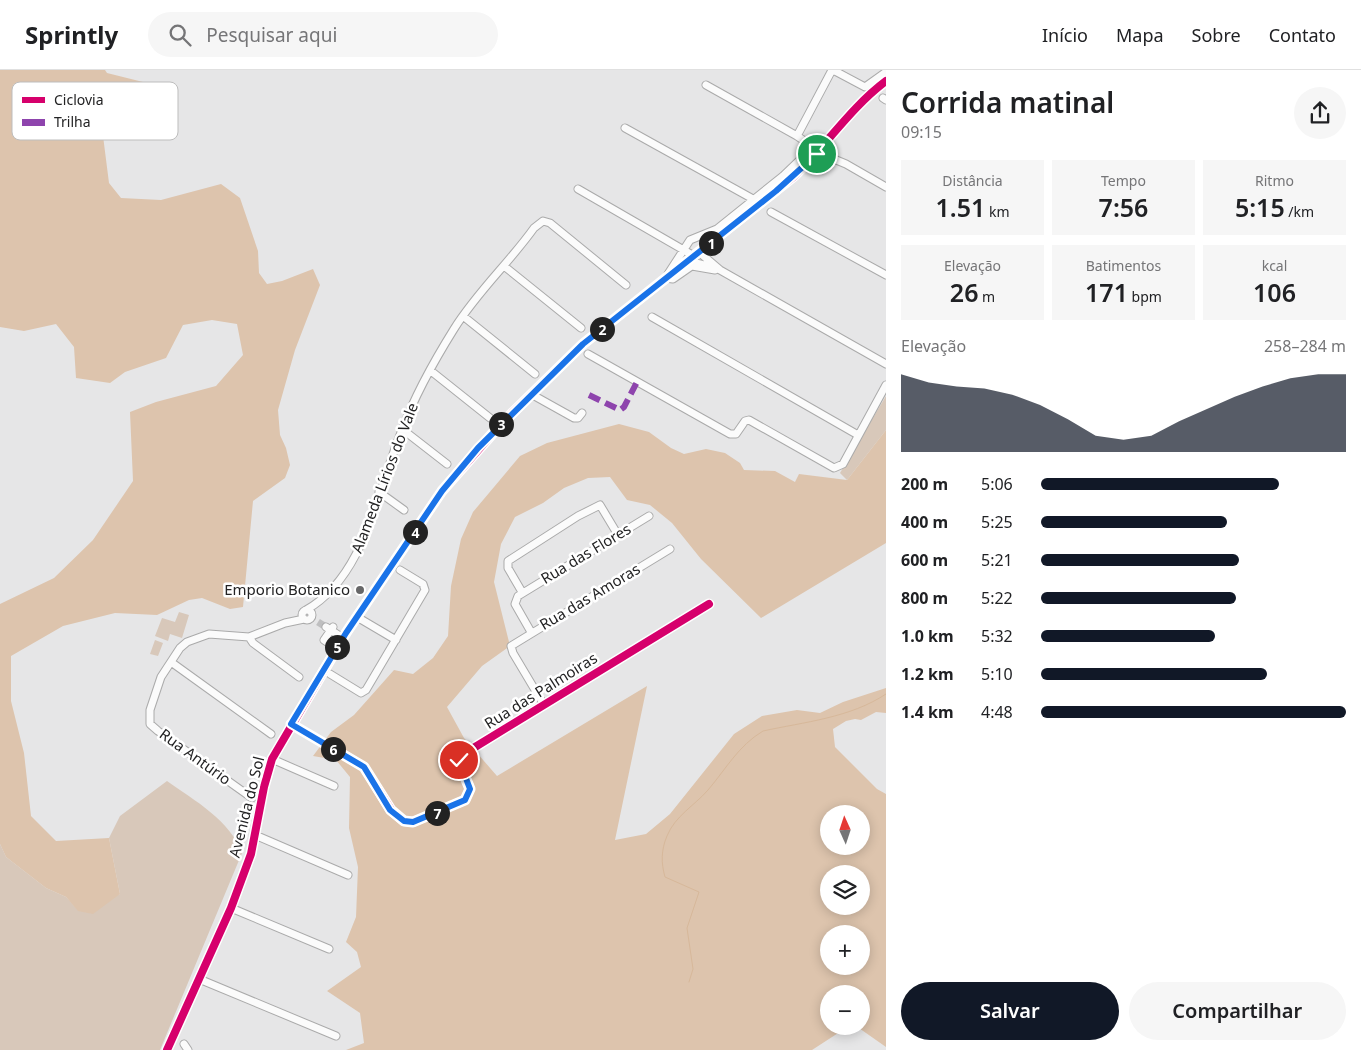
<!DOCTYPE html>
<html lang="pt">
<head>
<meta charset="utf-8">
<style>
	:root { --surface:#fff; --page:#f6f6f6; --text:#202124; --muted:#757577; --line:#e0e0e0; --accent:#111827 }
	body { margin:0; font-family:"Noto Sans",sans-serif; background:var(--page); color:var(--text); height:100vh; display:flex; flex-direction:column; font-size:19px; white-space:nowrap }
	* { box-sizing:border-box; margin:0 }
	p { font-size:16px; color:var(--muted) }
	.icon { flex:none; width:28px; height:28px; fill:none; stroke:currentColor; stroke-width:2; stroke-linecap:round; stroke-linejoin:round }
	.map { position:relative; flex:1; overflow:hidden }
	.sheet { display:flex; flex-direction:column; background:var(--surface); width:475px }
	.sheet>* { flex:none }
	.needle { width:32px; rotate:357deg }
	.fabs { position:absolute; left:820px; top:735px; display:grid; gap:10px }
	.fabs a { display:grid; place-items:center; width:50px; height:50px; border-radius:50%; background:var(--surface); box-shadow:0 2px 12px #0003; font-size:25px }
	.pin { position:absolute; display:grid; place-items:center; width:42px; height:42px; color:#fff; margin:-21px; border:2px solid #fff; border-radius:50%; box-shadow:0 1px 5px #0007 }
	.km { position:absolute; width:25px; height:25px; margin:-12px; border-radius:50%; background:#222; color:#fff; font-size:14px; line-height:25px; text-align:center }
	.round { display:grid; place-items:center; flex:none; width:52px; height:52px; border-radius:26px; background:var(--page) }
	.head { display:flex; align-items:center; justify-content:space-between; height:85px; padding:0 15px }
	h1 { font-size:28px; font-weight:600; line-height:38px }
	.stats { display:grid; grid-template-columns:repeat(3,1fr); gap:8px; height:85px; padding:5px 15px }
	.stats div { display:grid; align-content:center; border-radius:0px; background:var(--page); text-align:center }
	.stats b { font-size:25px; font-weight:600 }
	.stats small { font-size:14px; font-weight:400 }
	.stats p { font-size:14px }
	.chart { height:140px; padding:10px 15px }
	.chart p { display:flex; justify-content:space-between }
	.chart svg { width:100%; height:90px; margin-top:5px; fill:var(--accent); opacity:.7 }
	.button { display:flex; gap:10px; margin-top:auto; padding:10px 15px }
	.button a { flex:1; height:58px; border-radius:30px; background:var(--accent); color:#fff; font-size:20px; font-weight:600; line-height:58px; text-align:center }
	.button a+a { background:var(--page); color:var(--text) }
	ul { padding:0 15px; list-style:none; font-size:16px }
	li { display:grid; grid-template-columns:80px 60px 1fr; align-items:center; height:38px }
	li i { height:12px; border-radius:6px; background:var(--accent) }
	header { display:flex; align-items:center; gap:30px; box-sizing:border-box; height:70px; padding:0 25px; background:var(--surface); border-bottom:1px solid var(--line) }
	header strong { font-size:24px }
	nav { display:flex; gap:28px; margin-inline-start:auto; font-size:18px }
	.search { width:350px; height:45px; background:var(--page); display:flex; align-items:center; gap:12px; box-sizing:border-box; padding:0 18px; border-radius:28px; color:var(--muted); font-size:19px }
	main { display:flex; flex:1; min-height:0 }
	.map>svg:first-child { display:block }
	.green { fill:#d8c8ba }
	.forest { fill:#ddc4ad; fill-rule:evenodd }
	.lines { fill:none; stroke-linecap:round; stroke-linejoin:round }
	.stream { stroke:#d7b89a; stroke-width:1 }
	.minor-tunnel { stroke:#bfbfc0; stroke-width:7; stroke-dasharray:7 3.5; stroke-linecap:butt }
	.minor-casing { stroke:#aaa; stroke-width:9 }
	.minor { stroke:#fbfbfb; stroke-width:7 }
	.quiet { stroke:#8e44ad; stroke-width:6; stroke-dasharray:12 6; stroke-linecap:butt }
	.cycleway-casing { stroke:#fff; stroke-width:11 }
	.cycleway { stroke:#d6006c; stroke-width:8 }
	.route-casing { stroke:#fff; stroke-width:10 }
	.route { stroke:#1a73e8; stroke-width:6 }
	.poi-dot { fill:#676768; stroke:#fff; stroke-width:2 }
	.labels { text-anchor:middle; stroke-width:5; stroke-linejoin:round; paint-order:stroke }
	.street-label { font-size:15px; fill:#232324; stroke:#fff }
	.poi-label { font-size:15px; fill:#232324; stroke:#fff; text-anchor:end }
	.key { fill:#fff; stroke:#bdbdbd; stroke-width:1 }
	.key-label { font-size:14px; fill:#232324 }
</style>
</head>
<body>
<header>
<strong>Sprintly</strong>
<div class="search"><svg class="icon" aria-label="search" viewBox="0 0 24 24"><circle cx="10" cy="10" r="6"/><path d="M15 15l6 6"/></svg>Pesquisar aqui</div>
<nav><a>Início</a><a>Mapa</a><a>Sobre</a><a>Contato</a></nav>
</header>
<main>
<div class="map">
<svg width="886" height="980" viewBox="0 0 886 980">
	<rect width="100%" height="100%" fill="#e6e6e7"/>
	<path class="green" d="M886 326V360L847 410 840 403Z
		M179 542 189 545 182 568 170 564 168 571 155 566 162 548 175 552Z
		M155 570 163 573 158 586 150 584Z
		M167 711C195 731 230 750 242 783L160 980H0V774L6 787 46 818 66 827 79 841 120 824 109 768 120 746Z"/>
	<path class="forest" d="M0 0H105L107 3 143 12 164 22 161 36 127 43 102 58 109 113 121 128 161 130 221 114 240 128 258 181 259 203 267 214 282 211 313 199 320 215 295 280 278 340 280 365 286 378 290 395 285 408 253 431 243 537 230 539 202 528 189 530 157 545 115 543 63 556 11 586V631L24 683 31 746 56 771 109 768 120 824 93 844 78 841 66 827 46 818 6 787 0 774V534L54 508 93 470 133 411 130 342 156 332 216 316 243 285 237 254 212 250 183 255 166 288 125 302 110 313 76 308 74 277 56 254 24 261 0 257Z
		M619 354 649 362 671 378 684 384 706 379 725 383 740 393 744 400 775 401 795 412 799 404 847 410 886 360V473L761 548 701 489 672 453 650 435 627 430 610 407 588 408 564 418 543 433 515 447 501 474 494 512 510 576 482 596 447 637 464 668 497 706 647 616 615 770 646 764 670 744 734 664 762 646 797 640 820 643 843 632 886 618V643L876 642 861 650 855 649 846 651 833 659 835 677 877 719 886 724V977L856 956H861V924H829V956H849L812 980H346L364 973 360 943 327 921 361 897 357 882 346 872 356 847 358 797 349 758 350 707 336 690 313 686 331 662 354 645 394 600 413 604 433 588 448 566 451 516 461 469 473 442 520 386 547 373ZM829 744H861V776H829ZM829 804H861V836H829ZM829 864H861V896H829Z"/>
	<g class="lines">
		<path class="stream" d="M689 912 693 899 687 858 699 822 665 807C661 793 661 780 667 766 675 746 694 736 708 720 726 699 738 676 763 661 804 652 850 648 886 624"/>
		<path class="minor-tunnel" d="M318 552 326 557"/>
		<g class="minor-casing">
			<path id="minor" d="M833 0 865 17 886 2
				M706 15 797 66
				M883 28 886 30
				M625 58 753 129
				M829 87 846 94 886 117
				M578 119 694 186
				M771 142 886 205
				M699 182 720 200 886 294
				M504 196 581 258
				M692 196 715 200
				M668 204 690 170 717 159 783 106 807 83 806 72 797 66 832 0
				M665 208 673 209 696 193 716 198
				M463 246 535 304
				M652 247 858 365
				M588 284 730 364H736L745 351 749 350 834 398 843 394 886 315
				M431 301 490 348
				M531 324 574 348H578L582 343
				M402 359 447 394
				M379 422 404 440
				M522 522 508 498V491L578 446 600 435 618 465
				M302 545a5 5 0 1 1 10 0a5 5 0 1 1-10 0Z
				M306 540C366 506 377 420 402 360 415 325 434 291 454 259 477 222 509 193 534 158L543 151 550 153 626 215
				M357 547 396 570
				M326 557 343 568
				M333 557 324 570 330 574 333 584
				M531 562 515 534 518 526 649 446
				M249 567 253 573 299 607
				M171 592 271 664
				M330 604 361 623 366 620 425 520 423 514 400 500
				M544 635 513 583 511 576 670 479
				M291 654 364 697 391 740 404 751 413 752 465 730 470 719 459 693 462 685 709 534
				M272 689 334 716
				M252 728 158 661 150 654V640L161 607 180 578 187 572 209 564 249 567 285 553 304 549
				M255 765 348 805
				M231 838 329 879
				M199 909 336 966
				M184 974 188 980
				M167 980 231 838 251 784 264 717 272 689 346 563 442 421 500 355 583 274 793 107C826 76 850 38 886 11"/>
		</g>
		<use href="#minor" class="minor"/>
		<path class="quiet" d="M589 325 620 340 624 337 637 312"/>
		<g class="cycleway-casing">
			<path id="cycleway" d="M291 654 364 697 391 740 404 751 413 752 465 730 470 719 459 693 462 685 709 534
				M167 980 231 838 251 784 264 717 272 689 346 563 442 421 500 355 583 274 793 107C826 76 850 38 886 11"/>
		</g>
		<use href="#cycleway" class="cycleway"/>
	</g>
	<g class="lines">
		<g class="route-casing">
			<path id="route" d="M459 690 470 719 465 730 413 752 404 751 390 740 364 697 291 654 346 563 442 421 478 378 583 274 776 121 817 84"/>
		</g>
		<use href="#route" class="route"/>
	</g>
	<circle class="poi-dot" cx="360" cy="520" r="5"/>
	<g class="labels">
		<g class="street-label">
			<text transform="translate(385 408) rotate(-69)" y="5">Alameda Lírios do Vale</text>
			<text transform="translate(586 484) rotate(-31)" y="5">Rua das Flores</text>
			<text transform="translate(590 527) rotate(-31)" y="5">Rua das Amoras</text>
			<text transform="translate(541 621) rotate(-32)" y="5">Rua das Palmoiras</text>
			<text transform="translate(195 687) rotate(36)" y="5">Rua Antúrio</text>
			<text transform="translate(247 737) rotate(-76)" y="5">Avenida do Sol</text>
		</g>
		<g class="poi-label">
			<text x="350" y="525">Emporio Botanico</text>
		</g>
	</g>
	<rect x="12" y="12" width="166" height="58" rx="8" class="key"/>
	<rect x="22" y="27" width="23" height="6" fill="#d6006c"/>
	<rect x="22" y="49" width="23" height="7" fill="#8e44ad"/>
	<g class="key-label">
		<text x="54" y="35">Ciclovia</text>
		<text x="54" y="57">Trilha</text>
	</g>
</svg>
<div class="fabs">
<a><svg class="needle" viewBox="-14 -14 28 28"><path d="M0-13l5 13h-10z" fill="#e53935"/><path d="M0 13l5-13h-10z" fill="#757577"/></svg></a>
<a><svg class="icon" aria-label="layers" viewBox="0 0 24 24"><path d="M12 4l9 5-9 5-9-5zM3 14l9 5 9-5"/></svg></a>
<a>+</a>
<a>−</a>
</div>
<div class="pin" style="left:817px;top:84px;background:#1e9e55"><svg class="icon" aria-label="arrive" viewBox="0 0 24 24"><path d="M6 21V4h12l-3 4 3 4H6"/></svg></div>
<div class="pin" style="left:459px;top:690px;background:#d93025"><svg class="icon" aria-label="check" viewBox="0 0 24 24"><path d="M5 12l5 5 9-10"/></svg></div>
<b class="km" style="left:711px;top:173px">1</b>
<b class="km" style="left:602px;top:259px">2</b>
<b class="km" style="left:501px;top:354px">3</b>
<b class="km" style="left:415px;top:462px">4</b>
<b class="km" style="left:337px;top:577px">5</b>
<b class="km" style="left:333px;top:679px">6</b>
<b class="km" style="left:437px;top:743px">7</b>
</div>
<section class="sheet">
<div class="head"><div><h1>Corrida matinal</h1><p>09:15</p></div><a class="round"><svg class="icon" aria-label="share" viewBox="0 0 24 24"><path d="M12 15V3M7 8l5-5 5 5M5 13v7h14v-7"/></svg></a></div>
<div class="stats">
<div><p>Distância</p><b>1.51<small> km</small></b></div>
<div><p>Tempo</p><b>7:56</b></div>
<div><p>Ritmo</p><b>5:15<small> /km</small></b></div>
</div>
<div class="stats">
<div><p>Elevação</p><b>26<small> m</small></b></div>
<div><p>Batimentos</p><b>171<small> bpm</small></b></div>
<div><p>kcal</p><b>106</b></div>
</div>
<div class="chart"><p><span>Elevação</span>258–284 m</p>
<svg viewBox="0 0 160 44" preserveAspectRatio="none"><path d="M0 44V6L10 10L20 12L30 13L40 16L50 21L60 28L70 36L80 38L90 36L100 29L110 23L120 17L130 12L140 8L150 6L160 6V44z"/></svg>
</div>
<ul>
<li><b>200 m</b>5:06<i style="width:78%"></i></li>
<li><b>400 m</b>5:25<i style="width:61%"></i></li>
<li><b>600 m</b>5:21<i style="width:65%"></i></li>
<li><b>800 m</b>5:22<i style="width:64%"></i></li>
<li><b>1.0 km</b>5:32<i style="width:57%"></i></li>
<li><b>1.2 km</b>5:10<i style="width:74%"></i></li>
<li><b>1.4 km</b>4:48<i style="width:100%"></i></li>
</ul>
<div class="button"><a>Salvar</a><a>Compartilhar</a></div>
</section>
</main>
</body>
</html>
